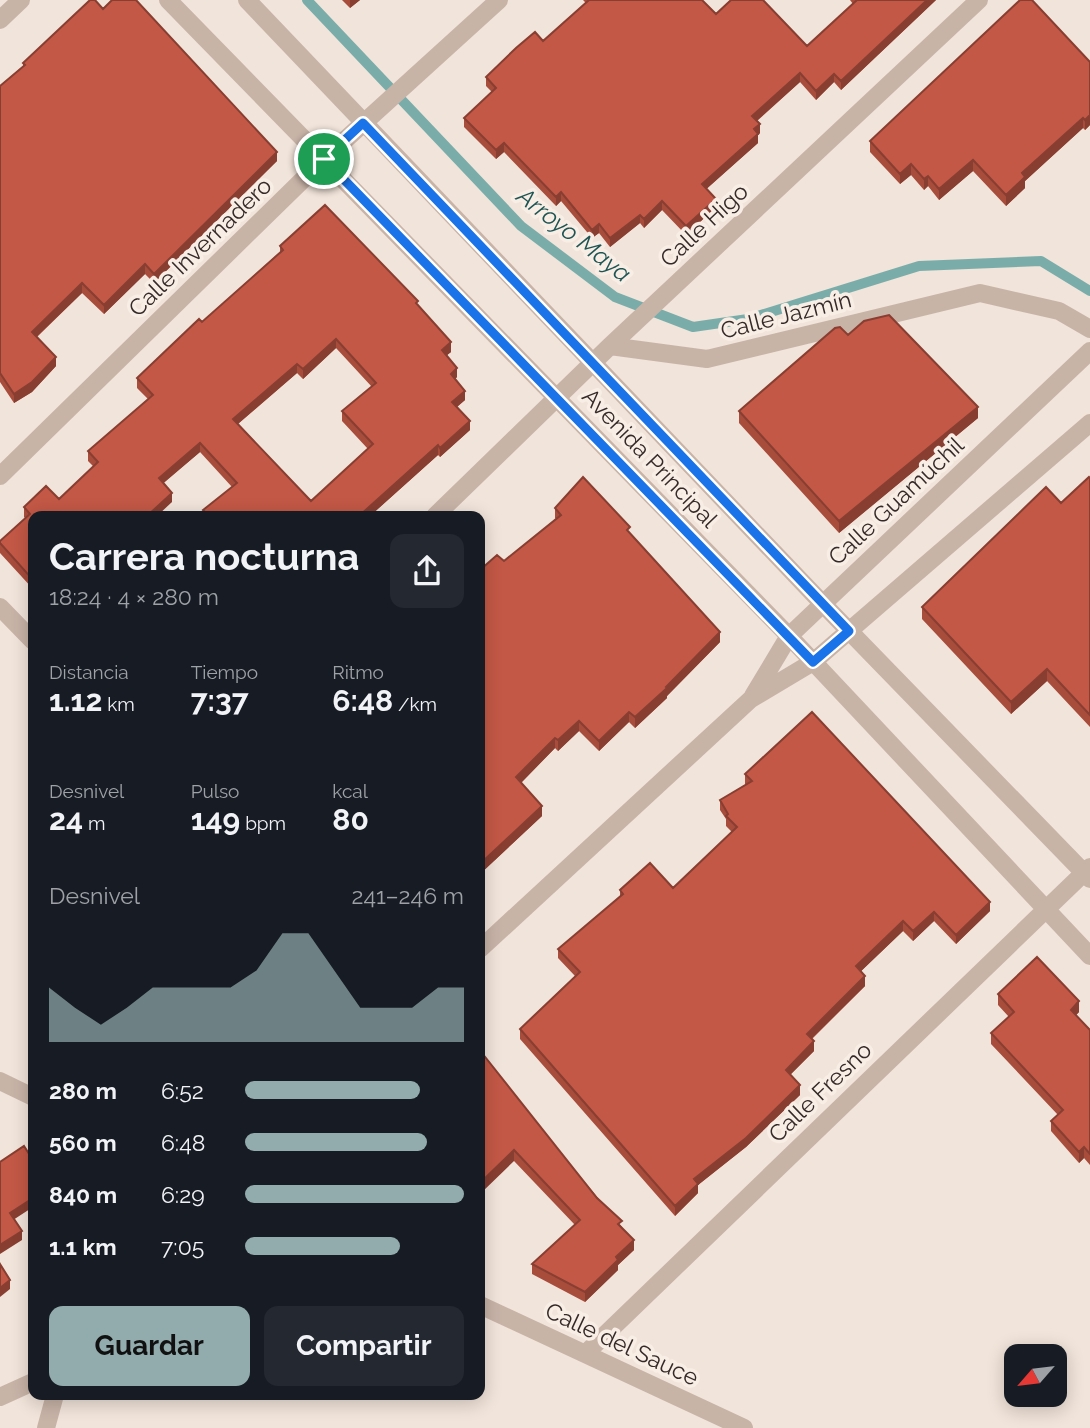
<!DOCTYPE html>
<html lang="es">
<head>
<meta charset="utf-8">
<style>
	:root { --surface:#171b24; --page:#242831; --text:#f1f3f6; --muted:#9ea1a6; --accent:#92acad }
	body { margin:0; font-family:Raleway,sans-serif; background:var(--page); color:var(--text); height:100vh; display:flex; flex-direction:column; font-size:26px; white-space:nowrap }
	* { box-sizing:border-box; margin:0 }
	p { font-size:23px; color:var(--muted) }
	.icon { flex:none; width:38px; height:38px; fill:none; stroke:currentColor; stroke-width:2; stroke-linecap:round; stroke-linejoin:round }
	.map { position:relative; flex:1; overflow:hidden }
	.drawer { position:absolute; left:28px; top:511px; width:457px; height:889px; display:flex; flex-direction:column; background:var(--surface); border-radius:14px; box-shadow:0 4px 18px #0003 }
	.drawer>* { flex:none }
	.needle { width:46px; rotate:242deg }
	.buttons { position:absolute; left:1004px; top:1344px; display:grid; gap:14px }
	.buttons a { display:grid; place-items:center; width:63px; height:63px; border-radius:14px; background:var(--surface); box-shadow:0 4px 18px #0003; font-size:35px }
	.pin { position:absolute; display:grid; place-items:center; width:60px; height:60px; color:#fff; margin:-30px; border:4px solid #fff; border-radius:50%; box-shadow:0 2px 7px #0007 }
	.round { display:grid; place-items:center; flex:none; width:74px; height:74px; border-radius:14px; background:var(--page) }
	.head { display:flex; align-items:center; justify-content:space-between; height:119px; padding:0 21px }
	h1 { font-size:38px; font-weight:700; line-height:52px }
	.figures { display:grid; grid-template-columns:repeat(3,1fr); gap:10px; height:119px; padding:7px 21px }
	.figures div { display:grid; align-content:center }
	.figures b { font-size:30px; font-weight:700 }
	.figures small { font-size:19px; font-weight:400 }
	.figures p { font-size:19px }
	.chart { height:196px; padding:14px 21px }
	.chart p { display:flex; justify-content:space-between }
	.chart svg { width:100%; height:126px; margin-top:7px; fill:var(--accent); opacity:.7 }
	.primary-button { display:flex; gap:14px; margin-top:auto; padding:14px 21px }
	.primary-button a { flex:1; height:80px; border-radius:14px; background:var(--accent); color:#111; font-size:28px; font-weight:700; line-height:80px; text-align:center }
	.primary-button a+a { background:var(--page); color:var(--text) }
	ul { padding:0 21px; list-style:none; font-size:23px }
	li { display:grid; grid-template-columns:112px 84px 1fr; align-items:center; height:52px }
	li i { height:18px; border-radius:9px; background:var(--accent) }
	.map>svg:first-child { display:block }
	.lines { fill:none; stroke-linecap:round; stroke-linejoin:round }
	.stream { stroke:#7aadaa; stroke-width:10 }
	.minor { stroke:#c8b3a7; stroke-width:18 }
	.wall { fill:#a84c3c; fill-rule:evenodd }
	.shaded-wall { fill:#883e31 }
	.building { fill:#c35846; stroke:#883e31; stroke-width:2; fill-rule:evenodd }
	.route-casing { stroke:#fff; stroke-width:14 }
	.route { stroke:#1a73e8; stroke-width:9 }
	.labels { text-anchor:middle; stroke-width:7; stroke-linejoin:round; paint-order:stroke }
	.street-label { font-size:23px; fill:#352a27; stroke:#f9eee6 }
	.water-label { font-size:24px; font-style:italic; fill:#1e5553; stroke:#f9eee6 }
</style>
</head>
<body>
<div class="map">
<svg width="1090" height="1428" viewBox="0 0 1090 1428">
	<rect width="100%" height="100%" fill="#f1e4da"/>
	<g class="lines">
		<path class="stream" d="M307 0 521 226 615 297 693 327 748 319 919 266 1041 261 1090 291"/>
		<path class="minor" d="M168 0 789 636 1090 956
			M247 0 822 603 1090 879
			M0 20 21 0
			M610 346 707 359 980 293 1059 311 1090 329
			M0 476 324 159 499 0
			M435 516 610 346 979 0
			M0 607 33 641
			M753 696 789 636 1090 351
			M480 949 751 699 813 662 1090 423
			M0 1081 33 1097
			M480 1305 744 1428
			M585 1354 1090 867
			M0 1397 33 1382
			M46 1428 55 1395"/>
	</g>
	<path class="wall" d="M342 0H360L350 8Z
		M583 0H702L716 14 807 46 853 4 850 0H936L841 90 834 82 816 100 800 82 757 121 760 133 758 135V143L706 189 716 207 686 235 662 210 644 228 640 223 610 247 599 233 592 238 561 201 556 206 504 152 496 159 464 127V118L492 92 486 86V77L543 41 586 3Z
		M103 9 277 161 154 283 145 274 104 314 82 293 37 337 56 366 32 392 14 403 0 382V86L23 66V63Z
		M1090 62V125L1085 130 1083 128 1025 181V188L1006 206 973 171 939 200 928 186 924 190 911 175 900 184 870 152V141Z
		M280 246 418 305 451 352 447 355 457 377 455 379 465 400 457 407 470 430 440 457 438 455 370 516H203V510L232 487 200 452 163 483 172 502 33 516V589L0 553V541L25 518 24 517V507L59 499 94 467 88 461V451L148 399 137 388V378L202 322 280 252ZM336 348 372 387 342 411V421L368 449 311 501 238 424 297 373 303 379Z
		M848 335 978 418 839 533 739 423V411Z
		M1090 478V727L1047 681 1011 714 922 619V607L1061 503Z
		M555 508 630 534 720 642 667 696V698L635 728 629 722 599 751 579 731 558 751 555 748 521 783 542 816 480 874 504 561 556 519 555 518Z
		M745 774 990 911 956 944 934 921 913 941 903 931 861 971 865 986 812 1039 814 1051 790 1075 800 1095 746 1147 698 1185V1193L675 1216 520 1039V1029L575 976 558 958V949L620 897V890L673 888 732 832 726 826V819L720 810V800L746 785 745 784Z
		M998 994 1079 1012 1076 1015 1090 1030V1165L1084 1158 1079 1163 1051 1131V1121L1058 1115 991 1044V1033L1009 1017 998 1005Z
		M480 1055 622 1227 634 1250 618 1265V1270L585 1302 532 1274V1264L575 1225 514 1161Z"/>
	<path class="shaded-wall" d="M350 0H360L350 8Z
		M927 0H936L841 90V81Z
		M800 73V82L752 125V116Z
		M834 74V82L816 100V91Z
		M1090 115V125L1085 130V120Z
		M1083 118V128L1025 181V188L1006 206V195L1022 173Z
		M760 124V133L758 135V143L702 193V184L754 129Z
		M504 143V152L496 159V150Z
		M277 152V161L154 283V274Z
		M973 160V171L939 200V189Z
		M911 164V175L900 184V174Z
		M928 176V186L924 190V179Z
		M561 192V201L556 206V197Z
		M716 199V207L686 235V226Z
		M662 201V210L644 228V219Z
		M640 215V223L610 247V238Z
		M599 224V233L592 238V230Z
		M145 264V274L104 314V305Z
		M82 283V293L32 341V332Z
		M336 339V348L303 379V369Z
		M451 342V352L442 359V350Z
		M56 357V366L32 392 14 403V394Z
		M297 364V373L233 428V419Z
		M457 368V377L451 383V374Z
		M465 391V400L452 411V402Z
		M978 407V418L839 533V521Z
		M470 421V430L440 457V448Z
		M200 443V452L159 487V478Z
		M438 445V455L370 516H359Z
		M172 493V502L157 516H147Z
		M720 632V642L667 696V698L635 728V717Z
		M1047 669V681L1011 714V702Z
		M629 712V722L599 751V741Z
		M579 721V731L558 751V740Z
		M555 738V748L516 788V777Z
		M542 806V816L480 874V864Z
		M990 902V911L956 944V935Z
		M934 912V921L913 941V931Z
		M903 921V931L856 976V966Z
		M865 976V986L807 1043V1034Z
		M1079 1001V1012L1071 1020V1010Z
		M814 1041V1051L786 1079V1070Z
		M800 1085V1095L746 1147 698 1185V1193L675 1216V1206L694 1179Z
		M1084 1147V1158L1079 1163V1152Z
		M514 1150V1161L480 1194V1183Z
		M33 1198V1207L10 1222V1213Z
		M22 1231V1240L0 1254V1245Z
		M634 1240V1250L618 1265V1270L585 1302V1292L616 1257Z
		M10 1280V1289L0 1297V1288Z"/>
	<path class="building" d="M90 0H95L103 9 112 0H136L277 152 154 274 145 264 104 305 82 283 32 332 56 357 32 382 14 394 0 373V86L25 65 23 63Z
		M589 0H702L716 14 731 0H763L807 46 857 0H927L841 81 834 74 816 91 800 73 752 116 760 124 754 129 758 134 702 184 716 199 686 226 662 201 644 219 640 215 610 238 599 224 592 230 561 192 556 197 504 143 496 150 464 118 496 88 486 77 516 48 535 32 543 41Z
		M1020 0H1032L1090 62V115L1085 120 1083 118 1022 173 1025 177 1006 195 973 160 939 189 928 176 924 179 911 164 900 174 870 141Z
		M325 205 418 301 416 303 451 342 442 350 457 368 451 374 465 391 452 402 470 421 440 448 438 445 359 516H209L203 510 237 483 200 443 159 478 172 493 147 516H33V580L0 543V541L30 514 24 507 46 486 59 499 98 462 88 451 153 395 137 378 199 319 202 322 283 250 280 246ZM336 339 376 383 342 411 373 444 311 501 233 419 297 364 303 369Z
		M889 315 978 407 839 521 739 411 835 328 840 327 848 335 864 321Z
		M583 477 630 527 627 530 720 632 666 687 667 688 635 717 629 712 599 741 579 721 558 740 555 738 516 777 542 806 480 864V570L497 555 504 561 561 515 555 508Z
		M1089 477 1090 478V715L1047 669 1011 702 922 607 1046 487 1061 503Z
		M812 712 990 902 956 935 934 912 913 931 903 921 856 966 865 976 807 1034 814 1041 786 1070 800 1085 746 1138 694 1179 698 1184 675 1206 520 1029 580 972 558 949 623 894 620 890 650 863 673 888 737 827 726 816 728 814 720 800 752 781 745 774Z
		M1037 957 1079 1001 1071 1010 1090 1030V1154L1084 1147 1079 1152 1051 1121 1063 1110 991 1033 1014 1012 998 994Z
		M482 1053 597 1198 622 1221 618 1224 634 1240 616 1257 618 1260 585 1292 532 1264 580 1220 514 1150 480 1183V1055Z
		M24 1146 33 1160V1198L10 1213 22 1231 0 1245V1162Z
		M0 1264 10 1280 0 1288Z"/>
	<g class="lines">
		<g class="route-casing">
			<path id="route" d="M363 123 849 631 813 662 324 159Z"/>
		</g>
		<use href="#route" class="route"/>
	</g>
	<g class="labels">
		<g class="street-label">
			<text transform="translate(704 225) rotate(-43)" y="8">Calle Higo</text>
			<text transform="translate(200 247) rotate(-44)" y="8">Calle Invernadero</text>
			<text transform="translate(786 315) rotate(-14)" y="8">Calle Jazmín</text>
			<text transform="translate(650 458) rotate(46)" y="8">Avenida Principal</text>
			<text transform="translate(896 501) rotate(-43)" y="8">Calle Guamúchil</text>
			<text transform="translate(820 1092) rotate(-44)" y="8">Calle Fresno</text>
			<text transform="translate(622 1344) rotate(25)" y="8">Calle del Sauce</text>
		</g>
		<g class="water-label">
			<text transform="translate(574 235) rotate(38)" y="8">Arroyo Maya</text>
		</g>
	</g>
</svg>
<div class="buttons">
<a><svg class="needle" viewBox="-14 -14 28 28"><path d="M0-13l5 13h-10z" fill="#e53935"/><path d="M0 13l5-13h-10z" fill="#9ea1a6"/></svg></a>
</div>
<div class="pin" style="left:324px;top:159px;background:#1e9e55"><svg class="icon" aria-label="arrive" viewBox="0 0 24 24"><path d="M6 21V4h12l-3 4 3 4H6"/></svg></div>
<section class="drawer">
<div class="head"><div><h1>Carrera nocturna</h1><p>18:24 · 4 × 280 m</p></div><a class="round"><svg class="icon" aria-label="share" viewBox="0 0 24 24"><path d="M12 15V3M7 8l5-5 5 5M5 13v7h14v-7"/></svg></a></div>
<div class="figures">
<div><p>Distancia</p><b>1.12<small> km</small></b></div>
<div><p>Tiempo</p><b>7:37</b></div>
<div><p>Ritmo</p><b>6:48<small> /km</small></b></div>
</div>
<div class="figures">
<div><p>Desnivel</p><b>24<small> m</small></b></div>
<div><p>Pulso</p><b>149<small> bpm</small></b></div>
<div><p>kcal</p><b>80</b></div>
</div>
<div class="chart"><p><span>Desnivel</span>241–246 m</p>
<svg viewBox="0 0 160 44" preserveAspectRatio="none"><path d="M0 44V25L10 32L20 38L30 32L40 25L50 25L60 25L70 25L80 19L90 6L100 6L110 19L120 32L130 32L140 32L150 25L160 25V44z"/></svg>
</div>
<ul>
<li><b>280 m</b>6:52<i style="width:80%"></i></li>
<li><b>560 m</b>6:48<i style="width:83%"></i></li>
<li><b>840 m</b>6:29<i style="width:100%"></i></li>
<li><b>1.1 km</b>7:05<i style="width:71%"></i></li>
</ul>
<div class="primary-button"><a>Guardar</a><a>Compartir</a></div>
</section>
</div>
</body>
</html>
